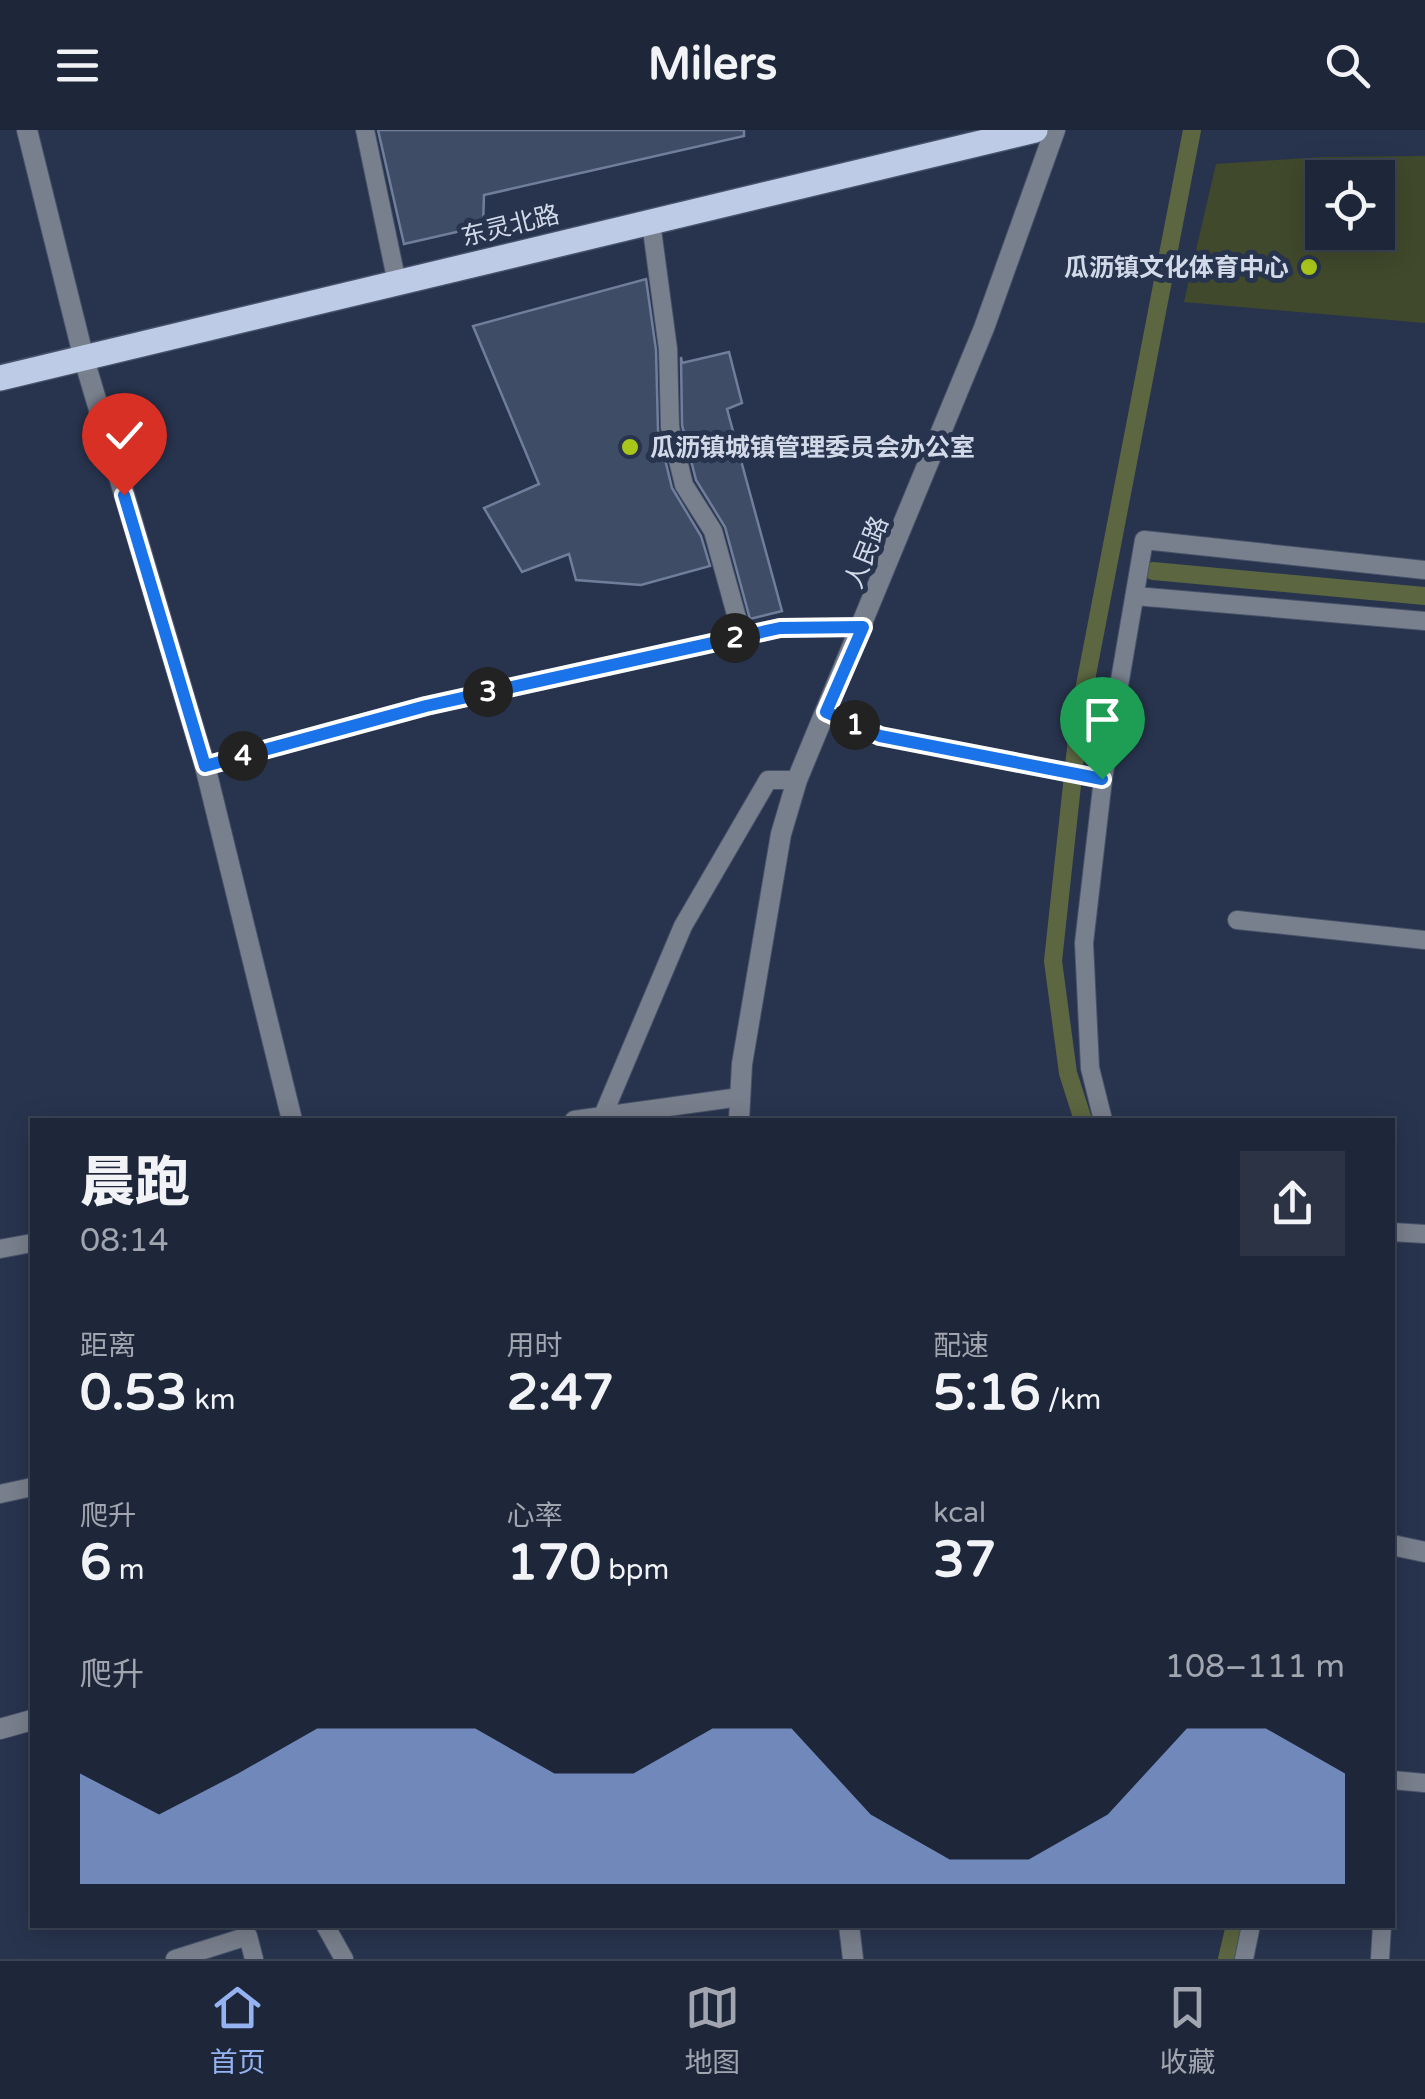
<!DOCTYPE html>
<html lang="zh">
<head>
<meta charset="utf-8">
<style>
	:root { --surface:#1e273a; --page:#2b3345; --text:#f1f3f6; --muted:#a1a5af; --line:#3c4454; --accent:#95b2f1 }
	body { margin:0; font-family:"Varela Round","Noto Sans SC",sans-serif; background:var(--page); color:var(--text); height:100vh; display:flex; flex-direction:column; font-size:38px; white-space:nowrap }
	* { box-sizing:border-box; margin:0 }
	p { font-size:32px; color:var(--muted) }
	.icon { flex:none; width:55px; height:55px; fill:none; stroke:currentColor; stroke-width:2; stroke-linecap:round; stroke-linejoin:round }
	.map { position:relative; flex:1; overflow:hidden }
	.panel { position:absolute; left:30px; top:988px; width:1365px; height:810px; display:flex; flex-direction:column; background:var(--surface); border-radius:0px; box-shadow:0 5px 25px #0003,0 0 0 2px var(--line) }
	.panel>* { flex:none }
	.buttons { position:absolute; left:1305px; top:30px; display:grid; gap:20px }
	.buttons a { display:grid; place-items:center; width:90px; height:90px; border-radius:0px; background:var(--surface); box-shadow:0 5px 25px #0003,0 0 0 2px var(--line); font-size:50px }
	.pin { position:absolute; display:grid; place-items:center; width:85px; height:85px; color:#fff; margin:-102px -42px; border-radius:50% 50% 50% 0; rotate:-45deg; box-shadow:0 0 10px #0007 }
	.pin .icon { rotate:45deg }
	.km { position:absolute; width:50px; height:50px; margin:-25px; border-radius:50%; background:#222; color:#fff; font-size:28px; line-height:50px; text-align:center }
	.round { display:grid; place-items:center; flex:none; width:105px; height:105px; border-radius:0px; background:var(--page) }
	.head { display:flex; align-items:center; justify-content:space-between; height:170px; padding:0 50px }
	h1 { font-size:55px; font-weight:800; line-height:75px }
	.figures { display:grid; grid-template-columns:repeat(3,1fr); gap:15px; height:170px; padding:10px 50px }
	.figures div { display:grid; align-content:center }
	.figures b { font-size:50px; font-weight:800 }
	.figures small { font-size:28px; font-weight:400 }
	.figures p { font-size:28px }
	.chart { height:280px; padding:20px 50px }
	.chart p { display:flex; justify-content:space-between }
	.chart svg { width:100%; height:180px; margin-top:10px; fill:var(--accent); opacity:.7 }
	header { display:flex; justify-content:space-between; align-items:center; height:130px; padding:0 50px; background:var(--surface); font-size:45px; font-weight:800 }
	.dock { display:flex; justify-content:space-around; align-items:center; height:140px; border-top:2px solid var(--line); background:var(--surface); font-size:28px; color:var(--muted) }
	.dock a { display:grid; justify-items:center; gap:5px }
	.dock .on { color:var(--accent) }
	.map>svg:first-child { display:block }
	.green { fill:#41492c; fill-rule:evenodd }
	.lines { fill:none; stroke-linecap:round; stroke-linejoin:round }
	.canal { stroke:#5c6641; stroke-width:18 }
	.building { fill:#3e4c66; stroke:#707e9c; stroke-width:2.5 }
	.minor-casing { stroke:#47526a; stroke-width:20 }
	.tertiary-casing { stroke:#47526a; stroke-width:22 }
	.primary-casing { stroke:#47526a; stroke-width:28 }
	.minor { stroke:#79808d; stroke-width:18 }
	.tertiary { stroke:#79808d; stroke-width:20 }
	.primary { stroke:#bdcbe6; stroke-width:25 }
	.route-casing { stroke:#fff; stroke-width:20 }
	.route { stroke:#1a73e8; stroke-width:12 }
	.poi-dot { fill:#a9c71a; stroke:#28344e; stroke-width:4 }
	.labels { text-anchor:middle; stroke-width:10; stroke-linejoin:round; paint-order:stroke }
	.street-label { font-size:25px; fill:#d2daea; stroke:#28344e }
	.poi-label { font-size:25px; font-weight:bold; fill:#d2daea; stroke:#28344e; text-anchor:end }
</style>
</head>
<body>
<header><svg class="icon" aria-label="menu" viewBox="0 0 24 24"><path d="M4 6h16M4 12h16M4 18h16"/></svg>Milers<svg class="icon" aria-label="search" viewBox="0 0 24 24"><circle cx="10" cy="10" r="6"/><path d="M15 15l6 6"/></svg></header>
<div class="map">
<svg width="1425" height="1829" viewBox="0 0 1425 1829">
	<rect width="100%" height="100%" fill="#28344e"/>
	<path class="green" d="M1425 26V193L1184 172 1216 34 1321 27ZM1322 48H1378V102H1322Z"/>
	<g class="lines">
		<path class="canal" d="M1153 441 1425 466
			M1083 990 1068 943 1053 831 1080 581 1192 0
			M1227 1829 1235 1795"/>
	</g>
	<path class="building" d="M378 0H744V6L484 65 483 96 404 114Z
		M646 149 656 220 658 300 672 358 701 406 710 436 641 455 576 450 569 424 522 442 484 378 539 354 473 196Z
		M729 222 742 273 727 279 782 481 750 489 725 397 696 350 682 295 681 227 682 233Z"/>
	<g class="lines">
		<g class="minor-casing">
			<path id="minor" d="M365 0 397 153
				M651 92 668 219 670 297 684 355 713 401 742 506
				M1135 466 1425 491
				M827 582 880 606 1103 649
				M205 636 426 576 780 498 863 497
				M1237 790 1425 810
				M574 990 740 967
				M601 990 683 796 768 650H797
				M1103 990 1090 938 1084 813 1103 649 1144 410 1425 440
				M1392 1102 1425 1104
				M0 1119 32 1113
				M0 1364 32 1357
				M1392 1650 1425 1653
				M325 1795 344 1829
				M175 1829 248 1806 254 1829
				M1244 1829 1251 1795
				M1380 1829 1382 1795"/>
		</g>
		<g class="tertiary-casing">
			<path id="tertiary" d="M27 0 84 229 205 636 292 990
				M739 990 742 934 781 704 797 650 984 198 1055 0
				M1392 1415 1425 1422
				M0 1599 32 1590
				M849 1795 853 1829"/>
		</g>
		<g class="primary-casing">
			<path id="primary" d="M0 248 1035 0"/>
		</g>
		<use href="#minor" class="minor"/>
		<use href="#tertiary" class="tertiary"/>
		<use href="#primary" class="primary"/>
	</g>
	<g class="lines">
		<g class="route-casing">
			<path id="route" d="M124 365 205 636 426 576 780 498 863 497 826 582 880 606 1102 649"/>
		</g>
		<use href="#route" class="route"/>
	</g>
	<g class="poi-dot">
		<circle cx="1309" cy="137" r="10"/>
		<circle cx="630" cy="317" r="10"/>
	</g>
	<g class="labels">
		<g class="street-label">
			<text transform="translate(510 95) rotate(-14)" y="9">东灵北路</text>
			<text transform="translate(866 422) rotate(-68)" y="9">人民路</text>
		</g>
		<g class="poi-label">
			<text x="1289" y="146">瓜沥镇文化体育中心</text>
			<text x="650" y="326" text-anchor="start">瓜沥镇城镇管理委员会办公室</text>
		</g>
	</g>
</svg>
<div class="buttons">
<a><svg class="icon" aria-label="locate" viewBox="0 0 24 24"><circle cx="12" cy="12" r="6"/><path d="M12 2v4M12 18v4M2 12h4M18 12h4"/></svg></a>
</div>
<div class="pin" style="left:1102px;top:649px;background:#1e9e55"><svg class="icon" aria-label="arrive" viewBox="0 0 24 24"><path d="M6 21V4h12l-3 4 3 4H6"/></svg></div>
<div class="pin" style="left:124px;top:365px;background:#d93025"><svg class="icon" aria-label="check" viewBox="0 0 24 24"><path d="M5 12l5 5 9-10"/></svg></div>
<b class="km" style="left:855px;top:595px">1</b>
<b class="km" style="left:735px;top:508px">2</b>
<b class="km" style="left:488px;top:562px">3</b>
<b class="km" style="left:243px;top:626px">4</b>
<section class="panel">
<div class="head"><div><h1>晨跑</h1><p>08:14</p></div><a class="round"><svg class="icon" aria-label="share" viewBox="0 0 24 24"><path d="M12 15V3M7 8l5-5 5 5M5 13v7h14v-7"/></svg></a></div>
<div class="figures">
<div><p>距离</p><b>0.53<small> km</small></b></div>
<div><p>用时</p><b>2:47</b></div>
<div><p>配速</p><b>5:16<small> /km</small></b></div>
</div>
<div class="figures">
<div><p>爬升</p><b>6<small> m</small></b></div>
<div><p>心率</p><b>170<small> bpm</small></b></div>
<div><p>kcal</p><b>37</b></div>
</div>
<div class="chart"><p><span>爬升</span>108–111 m</p>
<svg viewBox="0 0 160 44" preserveAspectRatio="none"><path d="M0 44V17L10 27L20 17L30 6L40 6L50 6L60 17L70 17L80 6L90 6L100 27L110 38L120 38L130 27L140 6L150 6L160 17V44z"/></svg>
</div>
</section>
</div>
<nav class="dock">
<a class="on"><svg class="icon" aria-label="home" viewBox="0 0 24 24"><path d="M3 11l9-7 9 7M6 9v11h12V9"/></svg>首页</a>
<a><svg class="icon" aria-label="map" viewBox="0 0 24 24"><path d="M3 6l6-2 6 2 6-2v14l-6 2-6-2-6 2zM9 4v14M15 6v14"/></svg>地图</a>
<a><svg class="icon" aria-label="saved" viewBox="0 0 24 24"><path d="M7 4h10v16l-5-4-5 4z"/></svg>收藏</a>
</nav>
</body>
</html>
